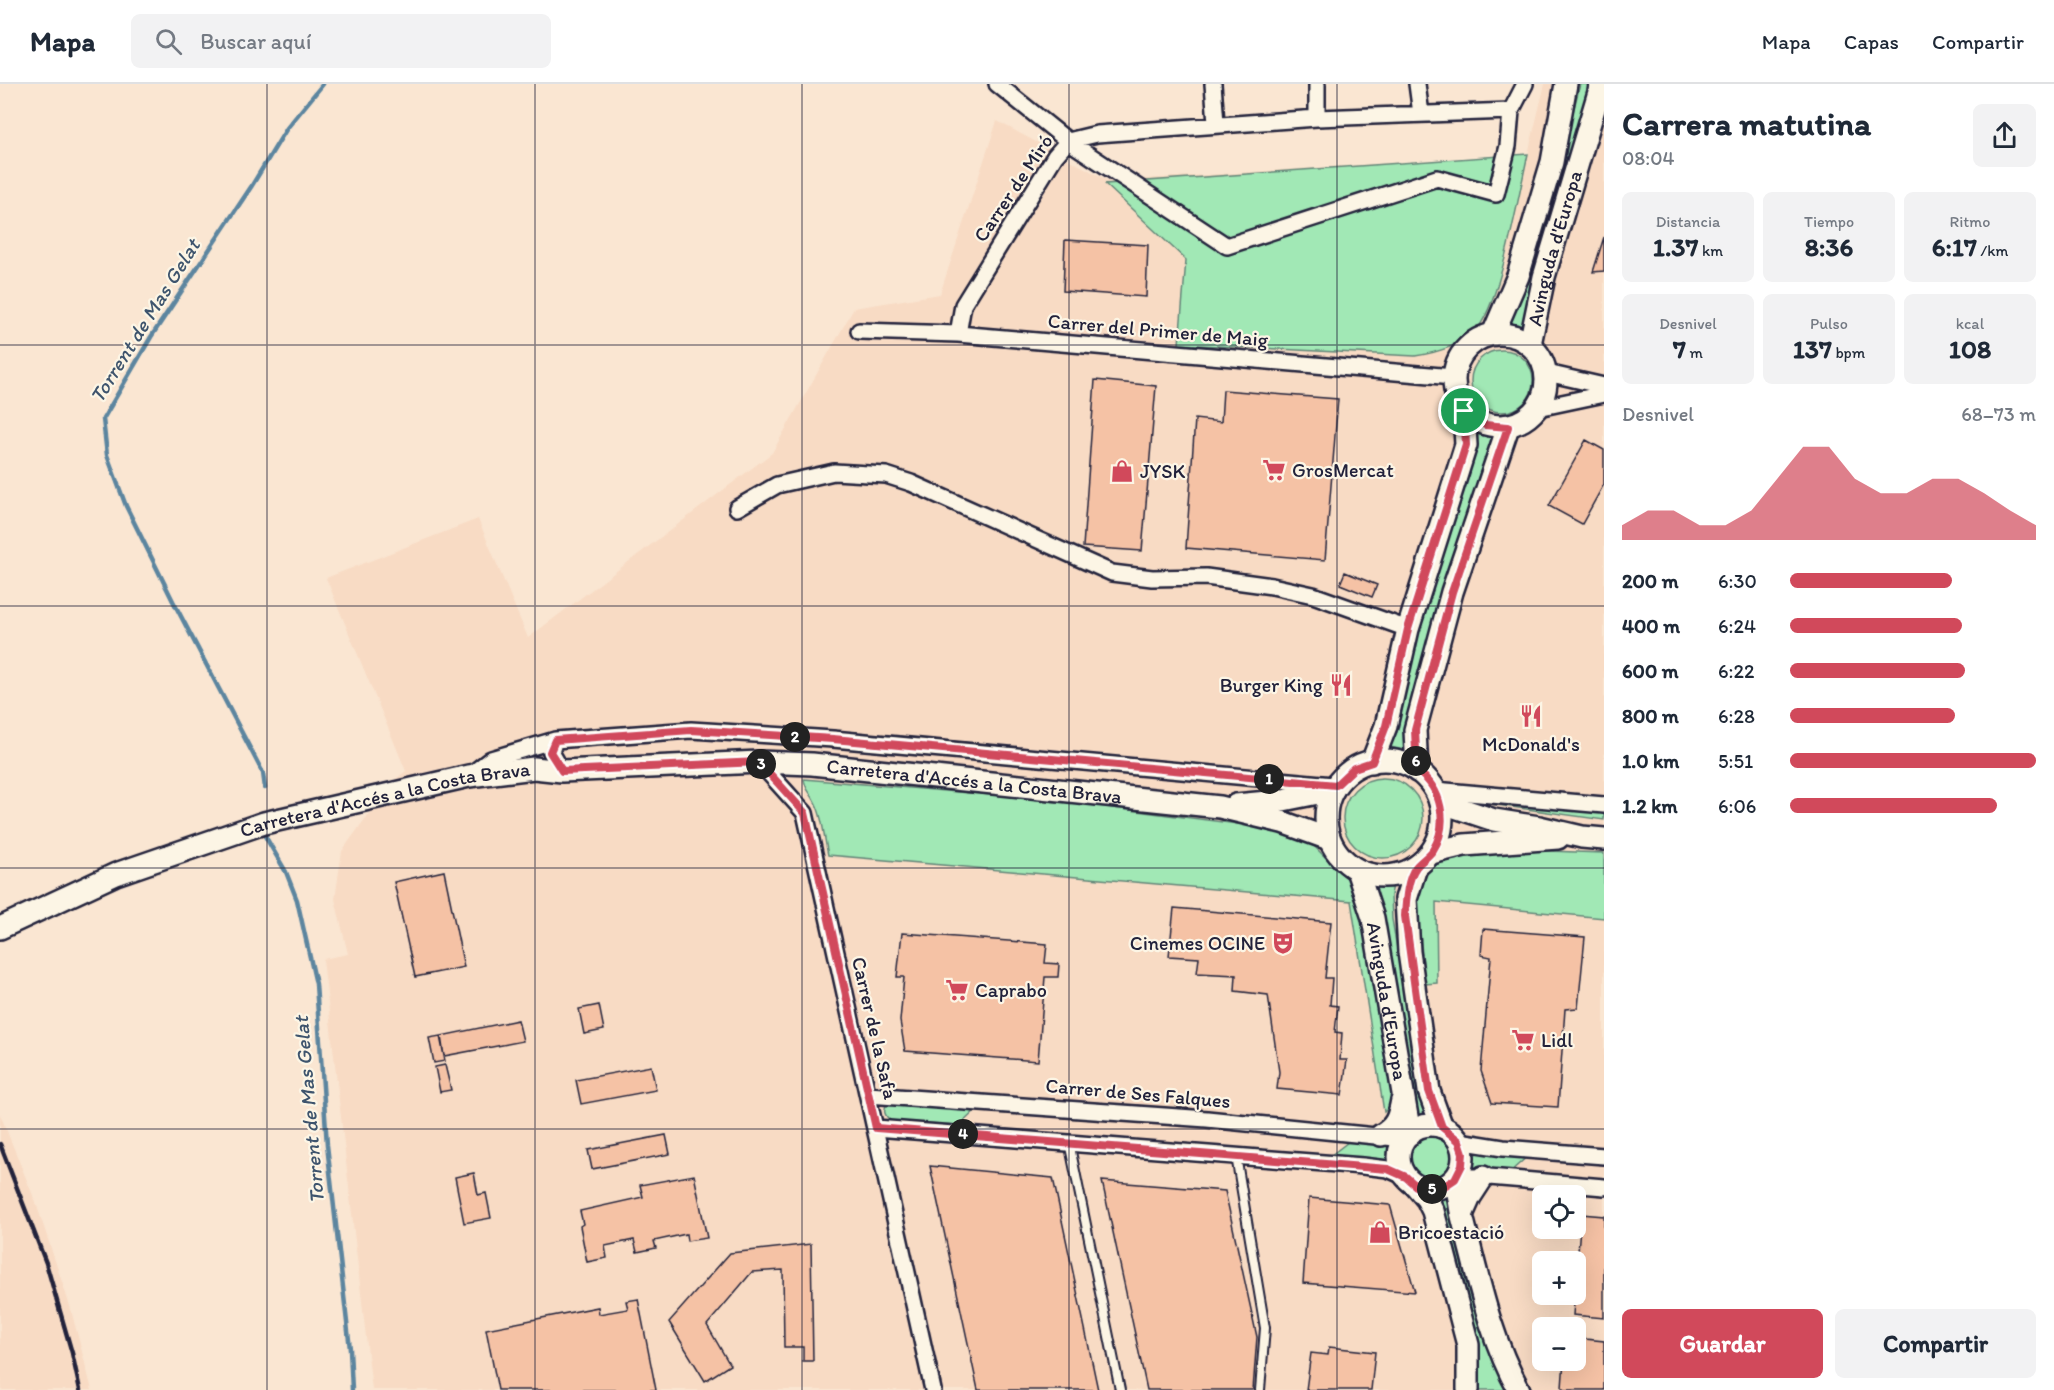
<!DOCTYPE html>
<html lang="es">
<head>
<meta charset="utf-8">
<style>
	:root { --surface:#fff; --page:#f2f2f3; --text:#1f2937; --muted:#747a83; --line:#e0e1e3; --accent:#d1495b }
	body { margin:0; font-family:Itim,sans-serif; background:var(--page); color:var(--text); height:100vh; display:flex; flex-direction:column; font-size:22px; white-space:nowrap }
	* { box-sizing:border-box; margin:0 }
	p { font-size:20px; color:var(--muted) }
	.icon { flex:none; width:33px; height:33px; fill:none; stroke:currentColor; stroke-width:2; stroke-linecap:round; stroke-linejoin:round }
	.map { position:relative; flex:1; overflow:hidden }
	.details { display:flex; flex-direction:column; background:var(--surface); width:450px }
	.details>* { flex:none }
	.tools { position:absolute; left:1532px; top:1101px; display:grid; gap:12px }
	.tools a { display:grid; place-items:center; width:54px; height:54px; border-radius:9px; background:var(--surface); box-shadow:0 6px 24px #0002; font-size:30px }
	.pin { position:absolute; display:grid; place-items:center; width:51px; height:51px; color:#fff; margin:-26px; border:3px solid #fff; border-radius:50%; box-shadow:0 2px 6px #0007 }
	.km { position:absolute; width:30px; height:30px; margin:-15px; border-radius:50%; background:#222; color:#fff; font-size:16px; line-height:30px; text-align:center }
	.round { display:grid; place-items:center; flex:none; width:63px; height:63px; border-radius:9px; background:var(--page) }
	.head { display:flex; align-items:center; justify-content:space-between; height:102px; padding:0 18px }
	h1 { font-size:33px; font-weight:700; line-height:45px }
	.figures { display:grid; grid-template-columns:repeat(3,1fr); gap:9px; height:102px; padding:6px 18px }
	.figures div { display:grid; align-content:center; border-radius:9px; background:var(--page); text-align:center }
	.figures b { font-size:26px; font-weight:700 }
	.figures small { font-size:16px; font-weight:400 }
	.figures p { font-size:16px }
	.chart { height:168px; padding:12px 18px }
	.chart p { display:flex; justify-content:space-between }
	.chart svg { width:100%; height:108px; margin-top:6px; fill:var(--accent); opacity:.7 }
	.button { display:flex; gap:12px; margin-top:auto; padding:12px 18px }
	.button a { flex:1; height:69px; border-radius:9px; background:var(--accent); color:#fff; font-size:24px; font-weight:700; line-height:69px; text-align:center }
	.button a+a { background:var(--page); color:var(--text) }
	ul { padding:0 18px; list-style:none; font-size:20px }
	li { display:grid; grid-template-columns:96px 72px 1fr; align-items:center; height:45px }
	li i { height:15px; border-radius:8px; background:var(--accent) }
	header { display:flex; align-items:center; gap:36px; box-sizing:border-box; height:84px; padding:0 30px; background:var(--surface); border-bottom:2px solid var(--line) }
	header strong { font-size:28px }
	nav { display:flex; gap:33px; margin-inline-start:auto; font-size:21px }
	.search { width:420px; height:54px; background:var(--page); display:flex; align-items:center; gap:15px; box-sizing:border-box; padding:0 21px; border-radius:9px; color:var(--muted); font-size:22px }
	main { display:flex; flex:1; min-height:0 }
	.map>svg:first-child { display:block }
	.built { fill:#f8dbc4; fill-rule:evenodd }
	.green { fill:#a1e8b5; stroke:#628578; stroke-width:1.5 }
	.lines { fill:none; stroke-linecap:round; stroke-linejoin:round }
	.stream { stroke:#5b859f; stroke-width:4.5 }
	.building { fill:#f5c2a5; stroke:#22223b; stroke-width:1.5 }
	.lane-casing { stroke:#22223b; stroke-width:12 }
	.street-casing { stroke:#22223b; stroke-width:20 }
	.secondary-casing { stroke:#22223b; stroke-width:26 }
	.lane { stroke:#fcf5e5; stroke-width:8 }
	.street { stroke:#fcf5e5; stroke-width:15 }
	.secondary { stroke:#fcf5e5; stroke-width:21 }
	.rail { stroke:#22223b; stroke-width:4.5 }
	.route-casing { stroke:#fff; stroke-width:12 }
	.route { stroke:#d1495b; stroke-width:8 }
	.grid { fill:none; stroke:#22223b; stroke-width:1.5; stroke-opacity:0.55 }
	.labels { text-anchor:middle; stroke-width:4.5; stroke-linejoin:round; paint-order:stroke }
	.street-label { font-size:20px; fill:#22223b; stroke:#fcf5e5 }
	.poi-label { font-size:20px; fill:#22223b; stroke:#fcf5e5; text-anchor:start }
	.water-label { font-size:21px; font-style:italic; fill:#3e546d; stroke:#fcf5e5 }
</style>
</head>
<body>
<header>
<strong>Mapa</strong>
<div class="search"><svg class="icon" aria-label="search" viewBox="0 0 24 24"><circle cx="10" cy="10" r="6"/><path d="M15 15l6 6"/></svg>Buscar aquí</div>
<nav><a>Mapa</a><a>Capas</a><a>Compartir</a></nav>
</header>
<main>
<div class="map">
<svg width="1604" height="1306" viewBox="0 0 1604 1306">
	<rect width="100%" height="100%" fill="#fae6d2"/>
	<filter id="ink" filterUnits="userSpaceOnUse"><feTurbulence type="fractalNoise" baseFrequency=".0167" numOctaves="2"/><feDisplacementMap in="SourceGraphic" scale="12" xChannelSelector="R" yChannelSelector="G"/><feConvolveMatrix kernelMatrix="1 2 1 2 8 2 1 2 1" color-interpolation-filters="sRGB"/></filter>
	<g filter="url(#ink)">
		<path class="built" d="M1545 0H1604V1306H372L323 875 348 870 335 815 342 767 391 699 406 687 326 494 478 435 528 554 772 369 854 224 940 210 997 37 1109 97 1192 92 1528 70ZM1542 1112H1575V1144H1542ZM1542 1178H1575V1210H1542ZM1542 1244H1575V1276H1542Z
			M0 1030 36 1119 70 1222 92 1306H2L0 1280Z"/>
		<path class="green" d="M1580 0H1592L1525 245 1505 240 1565 60Z
			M1528 70C1519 108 1500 224 1475 247 1459 262 1436 269 1415 272L1179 260 1186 176 1105 100Z
			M1471 297a31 31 0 1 1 62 0a31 31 0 1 1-62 0Z
			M1478 347 1497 352 1485 375 1479 391 1413 617 1409 667 1390 663 1397 648 1403 602 1467 388Z
			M1343 734a40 40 0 1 1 80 0a40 40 0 1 1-80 0Z
			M804 695 1051 716 1285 746 1308 756 1332 780 1355 796 1361 807 1396 1017 1384 1028 1351 817 828 771C824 754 823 732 814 716 810 708 805 705 804 695Z
			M1459 712 1604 728V736L1468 717Z
			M1519 766 1604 769V834L1436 818 1437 899 1425 900 1419 840 1418 810 1429 786 1455 767Z
			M1393 801 1391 811 1392 835 1421 1008 1430 1034 1413 1038 1367 802 1382 804Z
			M887 1019 978 1024 960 1041 891 1037C884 1031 883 1027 887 1019Z
			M1410 1073a21 21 0 1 1 42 0a21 21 0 1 1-42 0Z
			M1352 1055 1399 1057 1397 1068 1399 1080 1330 1072Z
			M1472 1062 1530 1070 1510 1088 1468 1087 1472 1075Z
			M1450 1106 1449 1118 1452 1136 1483 1249 1492 1275 1510 1306H1473L1429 1109Z"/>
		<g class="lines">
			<path class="stream" d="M265 704 263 689 173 517 126 422 107 371 103 335 151 253 251 103 287 44 323 0
				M265 752 286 788 297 816 316 900 327 1061 350 1265 352 1306"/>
		</g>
		<path class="building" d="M1604 153V187L1593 188Z
			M1065 156 1148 161 1146 213 1063 207Z
			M1095 296 1156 302 1142 467 1083 463Z
			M1223 306 1338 315 1325 476 1186 464 1195 335 1221 338Z
			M1586 356 1604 366V400L1582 440 1549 422Z
			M1345 488 1377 501 1372 513 1340 500Z
			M444 787 464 883 415 893 394 798Z
			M1174 824 1331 838 1325 894H1332L1330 921 1338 922 1335 948 1342 949 1340 976H1347L1342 1011 1277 1005 1279 988 1268 911 1235 907 1236 891 1197 889 1199 874 1169 872Z
			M1483 845 1585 853 1578 924 1565 925 1558 1023 1492 1019 1481 987 1491 873 1481 871Z
			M902 849 1047 860 1045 879 1059 880 1058 893H1045L1038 977 905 967 900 937 904 893H897Z
			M599 921 604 946 584 950 579 925Z
			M518 936 523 957 444 972 441 952Z
			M440 952 445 977 434 979 429 954Z
			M445 981 451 1006 440 1008 435 983Z
			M651 982 656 1006 581 1020 576 996Z
			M666 1051 670 1070 592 1085 588 1066Z
			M930 1082 1053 1094 1098 1306H978Z
			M474 1089 478 1111 486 1109 491 1134 464 1139 455 1093Z
			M694 1091 707 1154 687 1157 686 1150 654 1157 656 1164 637 1168 634 1156 605 1162 607 1174 587 1178 580 1142 583 1140 580 1127 643 1113 640 1101Z
			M1102 1097 1225 1107 1257 1253 1253 1306H1147Z
			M1309 1114 1390 1121 1415 1208 1303 1199Z
			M1581 1130 1604 1132V1234L1573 1231Z
			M811 1160 813 1277H803V1263H784L783 1186 752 1188 707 1241 730 1281 705 1297 669 1238 730 1169Z
			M638 1215 656 1306H498L486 1245 598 1223 599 1230 628 1225 626 1217Z
			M1575 1254 1604 1257V1306H1564L1562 1304 1564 1276H1575Z
			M1329 1263 1375 1268 1371 1306H1306L1311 1269 1328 1271Z"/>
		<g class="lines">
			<g class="lane-casing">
				<path id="lane" d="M1069 1058 1120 1306
					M1236 1072 1265 1244 1260 1306"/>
			</g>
			<g class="street-casing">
				<path id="street" d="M997 0 1068 57 1227 162 1437 94 1496 110 1508 62 1511 27 1525 0
					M1213 0 1216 39
					M1317 0V34
					M1417 0 1421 30
					M859 247 958 250 1453 293
					M958 250 963 221 1055 72 1068 57 1097 50 1317 34 1511 27
					M1547 289 1604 302
					M1538 324 1604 310
					M737 424 777 401 834 388 886 391 911 399 1112 489 1152 494 1206 493 1272 502 1313 511 1408 545
					M555 656 551 668 562 687
					M759 678 805 729 933 1306
					M469 692 491 675 555 656 691 646 833 655 1333 701
					M1435 706 1604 721
					M868 1011 1207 1035 1405 1055
					M876 1044 1363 1082 1388 1085 1406 1093
					M1459 1057 1503 1064 1604 1072
					M1457 1093H1489L1604 1103"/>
			</g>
			<g class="secondary-casing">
				<g id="secondary">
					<circle cx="1500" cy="296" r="46"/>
					<path d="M1493 250 1518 192 1552 78 1566 0"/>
					<path id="s1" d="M1530 260 1544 193 1599 8 1600 0"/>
					<circle cx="1384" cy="734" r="58"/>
					<path d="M1372 678 1386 642 1408 545 1466 361 1464 327"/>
					<path d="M1417 687 1415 646 1452 508 1508 343"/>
					<path d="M1440 718 1494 736 1539 743 1582 753 1604 755"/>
					<path d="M1236 721 1278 717 1333 706"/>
					<path d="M1431 769 1464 761 1558 754"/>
					<path d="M1416 783 1406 815 1409 868 1429 1007 1442 1043"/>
					<path id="s2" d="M1357 786 1373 834 1410 1050"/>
					<path id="s3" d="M0 844 116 790 264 739 469 692 534 684 562 687 759 678 812 680 1220 723 1282 738 1329 755"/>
					<circle cx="1431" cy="1073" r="32"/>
					<path d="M1381 1051C1396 1043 1399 1033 1402 1016"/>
					<path d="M1455 1095C1459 1109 1459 1122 1463 1136 1478 1193 1490 1254 1519 1306"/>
					<path d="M1416 1102 1427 1115 1433 1127 1468 1261V1306"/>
					<path d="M1462 1131 1470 1113 1483 1093"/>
				</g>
			</g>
			<use href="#lane" class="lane"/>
			<use href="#street" class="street"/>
			<use href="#secondary" class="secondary"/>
			<path class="rail" d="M0 1060 46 1179 72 1269 80 1306"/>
		</g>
	</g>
	<g class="lines" filter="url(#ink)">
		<g class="route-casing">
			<path id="route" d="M1464 327 1485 341 1508 343 1452 508 1415 646 1417 687C1442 704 1449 740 1433 766 1428 773 1421 777 1416 783 1407 795 1406 817 1405 832L1429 1007 1442 1043 1459 1057 1463 1069 1462 1081 1455 1095 1443 1103 1430 1105 1416 1102 1406 1093 1388 1085 876 1044 805 729 759 678 562 687 550 668 555 656 691 646 833 655 1336 701 1354 684 1372 678 1386 642 1408 545 1466 361Z"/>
		</g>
		<use href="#route" class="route"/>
	</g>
	<path class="grid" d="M267 0V1306M535 0V1306M802 0V1306M1069 0V1306M1337 0V1306M0 261H1604M0 522H1604M0 784H1604M0 1045H1604"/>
	<defs>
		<g id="supermarket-bare" transform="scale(1.8)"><path d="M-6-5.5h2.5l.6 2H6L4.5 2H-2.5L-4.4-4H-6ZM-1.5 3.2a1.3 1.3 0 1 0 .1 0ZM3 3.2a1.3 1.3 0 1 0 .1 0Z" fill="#d1495b" stroke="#fcf5e5" stroke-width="2.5" paint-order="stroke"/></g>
		<g id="shop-bare" transform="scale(1.8)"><path d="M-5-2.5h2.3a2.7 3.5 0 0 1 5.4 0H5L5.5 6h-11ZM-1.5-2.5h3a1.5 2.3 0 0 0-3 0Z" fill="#d1495b" stroke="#fcf5e5" stroke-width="2.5" paint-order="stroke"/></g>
		<g id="restaurant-bare" transform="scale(1.8)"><path d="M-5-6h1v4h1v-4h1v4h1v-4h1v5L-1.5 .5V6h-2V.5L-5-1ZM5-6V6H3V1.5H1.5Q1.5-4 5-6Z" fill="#d1495b" stroke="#fcf5e5" stroke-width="2.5" paint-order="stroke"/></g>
		<g id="theatre-bare" transform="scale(1.8)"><path d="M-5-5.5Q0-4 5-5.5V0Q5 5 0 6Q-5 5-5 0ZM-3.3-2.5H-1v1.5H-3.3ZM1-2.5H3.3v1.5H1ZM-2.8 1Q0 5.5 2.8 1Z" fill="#d1495b" stroke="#fcf5e5" stroke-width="2.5" paint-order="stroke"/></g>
	</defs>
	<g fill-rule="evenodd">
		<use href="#supermarket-bare" x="1274" y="386"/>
		<use href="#shop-bare" x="1122" y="387"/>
		<use href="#restaurant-bare" x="1341" y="601"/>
		<use href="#restaurant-bare" x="1531" y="632"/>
		<use href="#theatre-bare" x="1283" y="859"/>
		<use href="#supermarket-bare" x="957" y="906"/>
		<use href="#supermarket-bare" x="1523" y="956"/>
		<use href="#shop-bare" x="1380" y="1148"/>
	</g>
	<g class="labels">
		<g class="street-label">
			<text transform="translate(1013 104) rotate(-56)" y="7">Carrer de Miró</text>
			<text dy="7" stroke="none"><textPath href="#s1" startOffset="99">Avinguda d'Europa</textPath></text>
			<text transform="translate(1158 246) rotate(5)" y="7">Carrer del Primer de Maig</text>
			<text dy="7" stroke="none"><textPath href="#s3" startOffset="1002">Carretera d'Accés a la Costa Brava</textPath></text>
			<text dy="7" stroke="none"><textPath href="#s3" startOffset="408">Carretera d'Accés a la Costa Brava</textPath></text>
			<text dy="7" stroke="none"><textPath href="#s2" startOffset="135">Avinguda d'Europa</textPath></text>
			<text transform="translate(875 944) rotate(77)" y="7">Carrer de la Safa</text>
			<text transform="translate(1138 1009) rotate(5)" y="7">Carrer de Ses Falques</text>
		</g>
		<g class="poi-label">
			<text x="1292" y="393">GrosMercat</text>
			<text x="1140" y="394">JYSK</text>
			<text x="1323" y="608" text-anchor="end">Burger King</text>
			<text x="1531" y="667" text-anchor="middle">McDonald's</text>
			<text x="1265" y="866" text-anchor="end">Cinemes OCINE</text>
			<text x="975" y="913">Caprabo</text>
			<text x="1541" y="963">Lidl</text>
			<text x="1398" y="1155">Bricoestació</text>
		</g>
		<g class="water-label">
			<text transform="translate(145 237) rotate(-58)" y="7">Torrent de Mas Gelat</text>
			<text transform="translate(309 1026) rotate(-95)" y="7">Torrent de Mas Gelat</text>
		</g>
	</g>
</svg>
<div class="tools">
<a><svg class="icon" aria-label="locate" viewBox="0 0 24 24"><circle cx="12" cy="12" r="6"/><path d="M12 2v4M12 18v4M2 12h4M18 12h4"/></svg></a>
<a>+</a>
<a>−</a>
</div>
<div class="pin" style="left:1464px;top:327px;background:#1e9e55"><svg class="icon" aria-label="arrive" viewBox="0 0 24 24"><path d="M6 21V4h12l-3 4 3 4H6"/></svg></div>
<b class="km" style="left:1269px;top:695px">1</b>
<b class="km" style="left:795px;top:653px">2</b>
<b class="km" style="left:761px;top:680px">3</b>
<b class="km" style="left:963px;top:1050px">4</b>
<b class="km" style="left:1432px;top:1105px">5</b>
<b class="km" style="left:1416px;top:677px">6</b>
</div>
<section class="details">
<div class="head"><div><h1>Carrera matutina</h1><p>08:04</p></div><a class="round"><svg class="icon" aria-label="share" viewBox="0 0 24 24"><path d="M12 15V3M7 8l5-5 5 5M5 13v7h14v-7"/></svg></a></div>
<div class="figures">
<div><p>Distancia</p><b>1.37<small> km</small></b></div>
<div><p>Tiempo</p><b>8:36</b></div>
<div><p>Ritmo</p><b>6:17<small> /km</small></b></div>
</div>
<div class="figures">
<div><p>Desnivel</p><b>7<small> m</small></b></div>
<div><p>Pulso</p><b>137<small> bpm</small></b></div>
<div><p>kcal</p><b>108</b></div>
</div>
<div class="chart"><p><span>Desnivel</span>68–73 m</p>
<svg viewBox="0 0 160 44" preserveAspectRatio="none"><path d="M0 44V38L10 32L20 32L30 38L40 38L50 32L60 19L70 6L80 6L90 19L100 25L110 25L120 19L130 19L140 25L150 32L160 38V44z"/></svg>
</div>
<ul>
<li><b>200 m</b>6:30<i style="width:66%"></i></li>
<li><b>400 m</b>6:24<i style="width:70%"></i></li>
<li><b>600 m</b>6:22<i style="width:71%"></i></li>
<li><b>800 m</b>6:28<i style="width:67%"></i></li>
<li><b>1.0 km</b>5:51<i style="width:100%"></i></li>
<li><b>1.2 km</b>6:06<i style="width:84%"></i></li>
</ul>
<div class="button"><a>Guardar</a><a>Compartir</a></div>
</section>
</main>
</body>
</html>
